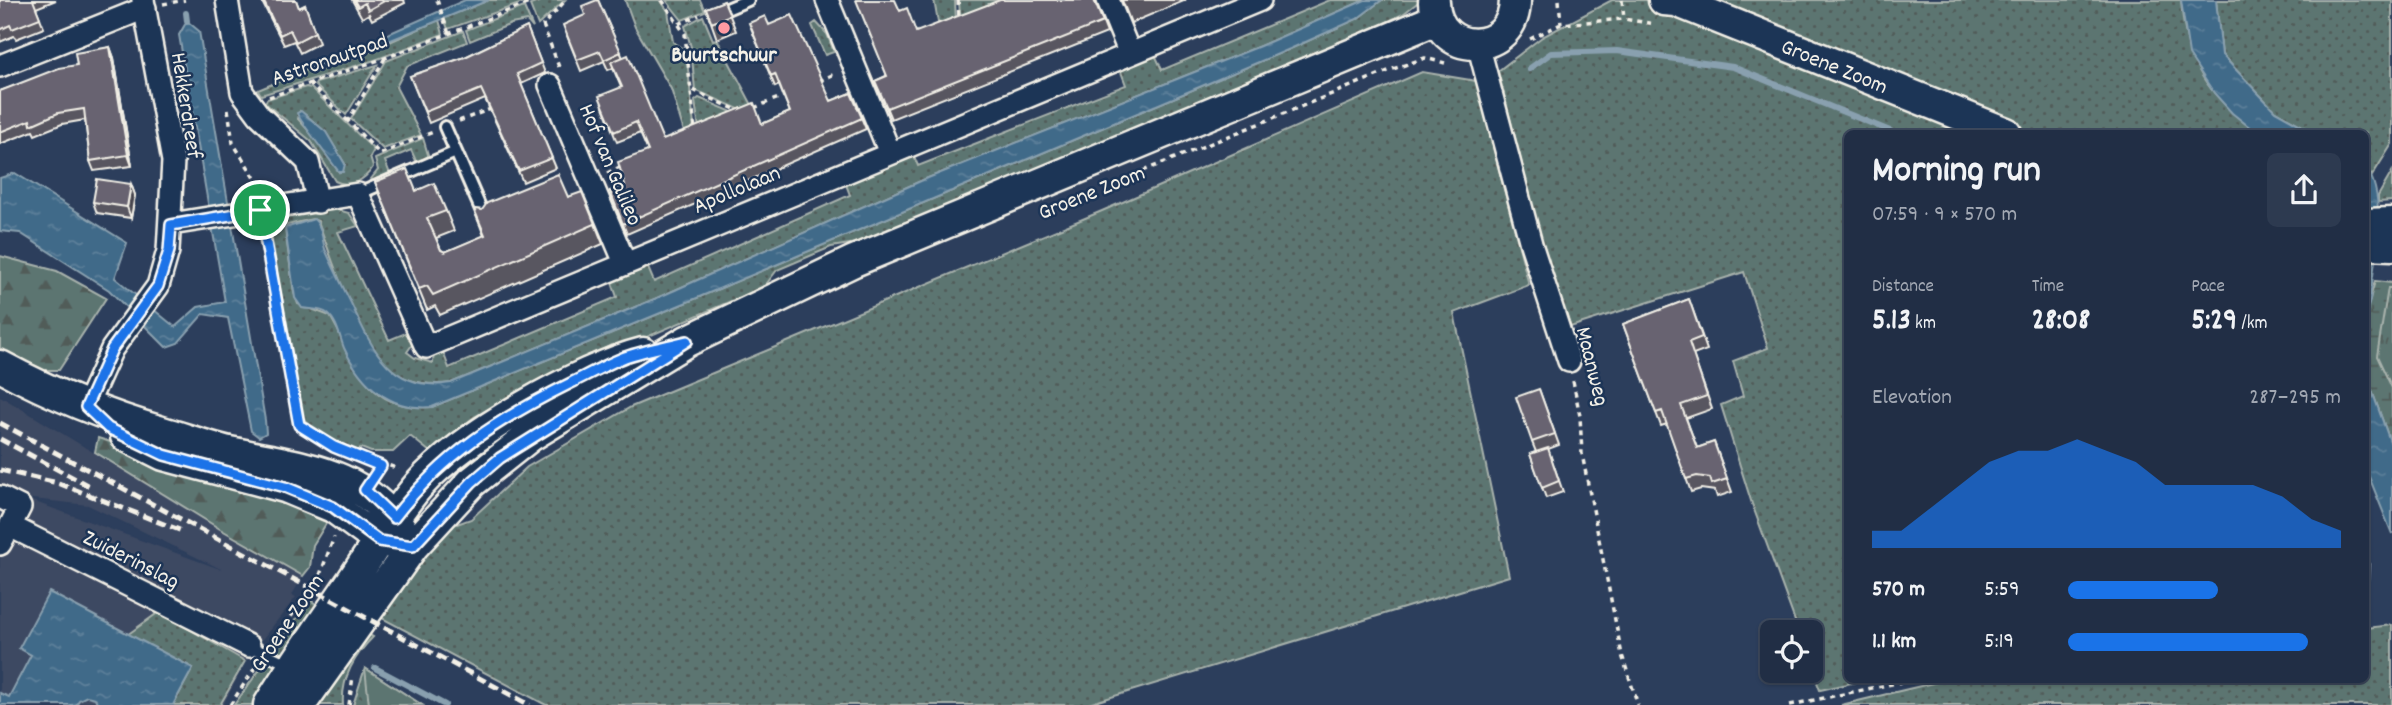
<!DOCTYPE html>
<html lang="en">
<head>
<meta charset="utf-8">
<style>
	:root { --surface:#212e45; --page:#2d3a50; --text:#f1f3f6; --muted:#a2a8b3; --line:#3e4a5e; --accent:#1a73e8 }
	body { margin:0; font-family:Dekko,sans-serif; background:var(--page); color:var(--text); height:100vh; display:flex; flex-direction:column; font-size:26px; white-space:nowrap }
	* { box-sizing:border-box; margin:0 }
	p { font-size:23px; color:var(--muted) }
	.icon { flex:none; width:38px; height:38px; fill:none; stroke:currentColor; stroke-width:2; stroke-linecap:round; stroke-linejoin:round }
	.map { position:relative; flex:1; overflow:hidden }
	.panel { position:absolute; left:1844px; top:130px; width:525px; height:553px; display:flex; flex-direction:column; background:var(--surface); border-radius:10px; box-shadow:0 2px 5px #0004,0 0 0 2px var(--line) }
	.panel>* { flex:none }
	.controls { position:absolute; left:1760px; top:620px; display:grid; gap:14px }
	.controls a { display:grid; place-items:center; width:63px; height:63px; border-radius:10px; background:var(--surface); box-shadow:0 2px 5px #0004,0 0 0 2px var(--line); font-size:35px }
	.pin { position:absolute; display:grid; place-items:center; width:60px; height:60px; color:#fff; margin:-30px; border:4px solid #fff; border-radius:50%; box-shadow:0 2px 7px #0007 }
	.round { display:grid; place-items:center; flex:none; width:74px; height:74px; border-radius:10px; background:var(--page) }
	.overview { display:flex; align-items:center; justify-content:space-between; height:119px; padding:0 28px }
	h1 { font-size:38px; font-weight:700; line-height:52px }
	.figures { display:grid; grid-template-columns:repeat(3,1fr); gap:10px; height:119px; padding:7px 28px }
	.figures div { display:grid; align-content:center }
	.figures b { font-size:30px; font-weight:700 }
	.figures small { font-size:19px; font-weight:400 }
	.figures p { font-size:19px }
	.chart { height:196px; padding:14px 28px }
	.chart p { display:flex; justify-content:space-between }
	.chart svg { width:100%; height:126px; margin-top:7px; fill:var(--accent); opacity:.7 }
	ul { padding:0 28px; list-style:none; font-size:23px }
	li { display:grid; grid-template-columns:112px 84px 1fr; align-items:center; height:52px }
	li i { height:18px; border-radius:9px; background:var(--accent) }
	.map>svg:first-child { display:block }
	.built { fill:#3e4962; fill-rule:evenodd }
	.grass { fill:url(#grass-dots); stroke:#a8b2ac; stroke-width:2; fill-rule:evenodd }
	.forest { fill:url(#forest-firs); stroke:#a8b2ac; stroke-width:2 }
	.wetland { fill:url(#wetland-marsh); stroke:#a8b2ac; stroke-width:2 }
	.park { fill:url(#park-tufts); stroke:#a8b2ac; stroke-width:2 }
	.garden { fill:#5b7471; stroke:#a8b2ac; stroke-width:2 }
	.water { fill:url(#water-ripples); stroke:#89a0af; stroke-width:2 }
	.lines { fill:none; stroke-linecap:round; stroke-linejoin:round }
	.stream { stroke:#89a0af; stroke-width:6 }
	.lane-casing { stroke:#f4f1e8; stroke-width:16 }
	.street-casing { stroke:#f4f1e8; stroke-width:26 }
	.secondary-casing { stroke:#f4f1e8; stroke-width:35 }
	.path { stroke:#f4f1e8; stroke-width:3.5; stroke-dasharray:5 5; stroke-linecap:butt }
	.lane { stroke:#1d3557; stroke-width:10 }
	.street { stroke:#1d3557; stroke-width:21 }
	.secondary { stroke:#1d3557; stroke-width:30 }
	.rail { stroke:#f4f1e8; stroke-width:5; stroke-dasharray:10 5; stroke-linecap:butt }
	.wall { fill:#595661; stroke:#f4f1e8; stroke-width:2 }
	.shaded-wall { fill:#48464f; stroke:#f4f1e8; stroke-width:2 }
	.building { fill:#676471; stroke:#f4f1e8; stroke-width:2 }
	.route-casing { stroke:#fff; stroke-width:14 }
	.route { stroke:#1a73e8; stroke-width:9 }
	.poi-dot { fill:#ff9aa2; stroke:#1d3557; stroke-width:2.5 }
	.labels { text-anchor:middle; stroke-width:5; stroke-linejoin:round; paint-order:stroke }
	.poi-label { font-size:23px; font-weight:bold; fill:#f4f1e8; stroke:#1d3557 }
	.street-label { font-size:23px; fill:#f4f1e8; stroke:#1d3557 }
</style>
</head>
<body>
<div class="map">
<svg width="2392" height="705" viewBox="0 0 2392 705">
	<defs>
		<pattern id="grass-dots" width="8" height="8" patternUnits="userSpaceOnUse" patternTransform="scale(1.75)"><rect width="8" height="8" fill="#5b7471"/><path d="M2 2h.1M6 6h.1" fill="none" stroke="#515c59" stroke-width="1.8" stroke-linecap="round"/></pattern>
		<pattern id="forest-firs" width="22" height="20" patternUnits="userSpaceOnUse" patternTransform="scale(1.75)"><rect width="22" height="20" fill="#5b7471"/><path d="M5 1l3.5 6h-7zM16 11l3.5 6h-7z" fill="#515c59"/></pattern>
		<pattern id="wetland-marsh" width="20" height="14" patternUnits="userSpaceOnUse" patternTransform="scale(1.75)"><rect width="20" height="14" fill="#5b7471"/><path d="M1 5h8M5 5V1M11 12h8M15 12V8" fill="none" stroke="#515c59"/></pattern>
		<pattern id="park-tufts" width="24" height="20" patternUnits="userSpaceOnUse" patternTransform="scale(1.75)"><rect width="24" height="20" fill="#5b7471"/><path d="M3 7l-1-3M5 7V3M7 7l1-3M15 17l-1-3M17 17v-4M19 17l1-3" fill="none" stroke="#515c59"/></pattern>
		<pattern id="water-ripples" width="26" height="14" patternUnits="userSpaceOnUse" patternTransform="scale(1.75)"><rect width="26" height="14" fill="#416a89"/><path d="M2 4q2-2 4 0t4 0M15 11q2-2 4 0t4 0" fill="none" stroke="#5d809a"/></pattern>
	</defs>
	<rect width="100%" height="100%" fill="#2c3e5c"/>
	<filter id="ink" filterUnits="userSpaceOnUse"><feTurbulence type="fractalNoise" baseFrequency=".0143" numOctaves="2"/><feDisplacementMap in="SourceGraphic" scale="14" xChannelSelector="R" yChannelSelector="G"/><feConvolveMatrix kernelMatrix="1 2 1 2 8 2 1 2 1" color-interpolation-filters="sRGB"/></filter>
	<g filter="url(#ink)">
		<path class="built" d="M0 396 220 529 303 576 292 595 296 597 248 657 223 705H0ZM24 498 88 505 221 569H220Z"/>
		<path class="grass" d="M489 0H531L448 29 444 18Z
			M544 0H565L538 25 530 5Z
			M625 0H660L668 11 673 42 686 50 694 126 685 135 671 89 635 27Z
			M666 0H700L705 11 682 20Z
			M934 0H955L956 22 939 28Z
			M959 0H998L1000 2 960 16Z
			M1330 0H1365L1260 46 923 180 657 298 451 383C429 386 407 383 389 368 357 340 333 261 318 221L312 219 287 225 285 229 294 293 298 304 330 316C358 363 363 411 432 407L697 298 1290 49 1357 19 1382 0H1421L1403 14 1296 67 869 241 831 247 777 270 764 287 614 351 611 345 474 417 430 452 410 436 393 452H371L361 448 358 452 311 429 304 419 269 227 275 218 334 209 349 213 358 226 338 232 389 340 406 333 414 342 407 352 415 358 433 363 434 350 442 349 449 368 617 297 610 277 646 263 654 282 850 195 842 174 910 146 914 147 911 149 918 166 1126 85 1118 64 1153 50 1162 70Z
			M1612 0H2181C2185 64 2208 94 2257 133H1848V679H1869L1820 690 1811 666V632H1799L1752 504 1721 405 1743 396 1733 361 1768 348 1744 272 1564 329 1498 71 1542 37Z
			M2216 0H2392V144L2372 176 2366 168V133H2315L2275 111 2222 55Z
			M524 7 533 28 527 21 511 24 470 41 466 30Z
			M703 16 713 40 717 39 752 105 741 110 695 90 691 47 685 26Z
			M439 20 443 34 375 60 261 95 258 90 311 68 315 71 349 60Z
			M816 22 827 34 834 52 825 55 812 25Z
			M463 31 467 42 407 66 396 87 421 135 383 149 351 119 386 61Z
			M377 65 346 115 315 85 316 83Z
			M1422 72 1476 81 1529 285 1454 313 1509 576 1085 705H546L378 616 451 516 457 524 471 519 527 467 631 407 1102 211Z
			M306 87 311 88 374 150 370 157 373 167C365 180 350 189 335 181L311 141 265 103 267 99ZM300 111C321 125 332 142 345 164L339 172 317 140 298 119Z
			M699 98 730 111 732 113 699 129 695 101Z
			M423 138 429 158 417 163 411 150 385 161 390 174 367 184 378 170 375 159Z
			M2392 172V201L2378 202V196Z
			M310 600 324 609 257 705H234Z
			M159 612 245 661 220 705H173L193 668 127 635Z
			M2392 625V705H1841L1950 679H2366V628Z
			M368 634 373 637C355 655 341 678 343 705H315Z
			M365 668 422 705H353Z"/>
		<path class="forest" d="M0 256 57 271 106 298 59 370H38L0 348Z
			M98 438 283 497 327 522 313 545 310 567 303 576 220 529 95 452Z"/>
		<path class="wetland" d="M2375 281 2392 283V447L2366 374V313Z"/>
		<path class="park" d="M2388 288H2392V388L2377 356Z"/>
		<path class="garden" d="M365 668 422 705H369Z"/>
		<path class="water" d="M465 0H489L315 71 311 68Z
			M1365 0H1382L1357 19 1290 49 697 298 432 407C390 411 361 385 344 348 340 338 337 321 328 314 321 308 310 310 302 308L295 298 285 228 314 219C322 226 322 239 325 249 333 267 342 285 351 303 372 349 391 393 451 383L657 298 923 180 1260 46Z
			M2181 0H2216L2222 55 2275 111 2315 133H2257L2232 113 2214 93 2189 55Z
			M187 21 199 31 265 420 266 433 259 437 251 431 228 318 203 314 178 343 166 347 109 290 20 233 0 231V178L15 173 127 243 115 278 175 327 198 307 225 302 179 35Z
			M301 111 326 132 345 164 343 172H339C333 164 297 117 297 113Z
			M2366 168C2389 198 2373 265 2370 301L2366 313Z
			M2366 374 2392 447V534L2366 469Z
			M49 592 193 668 173 705H98L95 698 87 696 79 700 76 705H0V693L9 697 31 655 19 648Z"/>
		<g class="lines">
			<path class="stream" d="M186 13 187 21
				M1529 69 1551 53 1617 51 1733 67 1895 133
				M375 668 445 705"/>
			<g class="lane-casing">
				<path id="lane" d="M715 14 748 0
					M445 127 456 152
					M358 194 456 152 486 221
					M249 646 290 665"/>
			</g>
			<g class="street-casing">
				<path id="street" d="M227 0 242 92 259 115 308 162 318 202
					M827 0 890 153
					M1108 0 1130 54
					M1478 44 1531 244 1569 361
					M0 66 145 8
					M550 85 625 263
					M171 224 358 194 426 347 1260 0
					M86 407 112 349 158 286 168 251 173 161 143 0
					M0 497 20 507 10 526
					M0 544 10 526 249 646"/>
			</g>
			<g class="secondary-casing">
				<path id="secondary" d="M1664 0 1676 1 2006 133
					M1434 2C1436 59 1515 57 1515 0
					M2366 224 2392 223
					M2366 244 2392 245
					M0 366C52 394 105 416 162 432 186 439 210 448 234 453 304 468 362 470 405 534
					M126 436 164 455 285 487 333 507 379 541 399 544
					M269 705C295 662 324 622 352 581 374 549 394 514 419 485 462 436 580 369 643 353
					M300 705 413 546 472 482 530 436 687 341 854 261 1437 19"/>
			</g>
			<path class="path" d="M437 0 449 34
				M662 0 685 34 695 130
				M958 0 959 19
				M1559 0 1561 24
				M1622 0 1624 19
				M163 4 185 0
				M679 24 699 15
				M1530 39 1561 24 1624 19 1655 24
				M385 58 348 121 380 154 433 132
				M559 67 543 25 566 0
				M819 81 837 73
				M309 83 348 121
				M693 90 739 111
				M269 97 385 58 537 0
				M754 108 786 95
				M228 109 233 143 255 178 257 189
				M459 121 491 109
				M1143 171 1393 69 1425 58 1445 63
				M607 173 622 166
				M264 228 299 425 334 447 399 469
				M1573 381 1580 416 1582 454 1622 655 1638 705
				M274 641 320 575 334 537
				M230 705 257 665
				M349 705 353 676
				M1790 705 1916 679"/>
			<use href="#lane" class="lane"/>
			<use href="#street" class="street"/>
			<use href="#secondary" class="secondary"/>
			<path class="rail" d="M0 423 530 705
				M0 439 89 486
				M0 470 58 483 182 531"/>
		</g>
		<path class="wall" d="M0 0H56L36 8 44 28 16 39 14 36 0 42Z
			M261 0H296L299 8 305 5 319 43 300 53 294 41 284 45Z
			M352 0H404L405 3 372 20 369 14 362 18Z
			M598 0 623 58 663 140 762 124 790 112 779 85 775 87 753 33 769 25 831 101 851 93 866 129 627 234 610 191 625 185 648 151 640 133 617 142 603 107 621 87 613 68 608 70 604 61 581 71 567 36Z
			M1094 0 1107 33 891 119 875 81 886 76 900 11 916 32Z
			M1122 0H1186L1131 23Z
			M724 1 736 31 717 39 706 8Z
			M527 27 545 73 521 84 556 168 523 182 485 99 429 123 410 76 465 57Z
			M110 47 114 58 132 166 94 171 90 161 85 120 62 124 35 135 33 131 0 144V91L77 65Z
			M375 182 416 191 446 211 454 231 436 238 441 250 445 252 484 236 474 209 482 210 568 197 595 224 603 244 440 315 435 306 427 310Z
			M131 184 135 195 131 218 97 213 93 202Z
			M1689 299 1707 350 1693 355 1712 409 1686 418 1697 448 1714 442 1732 492 1717 497 1715 491 1701 489 1691 492 1667 424 1661 426 1623 324Z
			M1539 389 1559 445 1548 449 1563 492 1546 498 1530 454 1536 452 1532 442Z"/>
		<path class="shaded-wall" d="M110 47 114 58 132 166 128 155Z
			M131 184 135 195 131 218 127 207Z
			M2366 555 2369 564 2368 582 2366 575Z"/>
		<path class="building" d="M0 0H33L40 18 12 29 10 25 0 30Z
			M263 0H296L299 8 305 5 315 32 296 42 290 30 280 35Z
			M354 0H386L368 10 365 3 358 7Z
			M597 0H598L621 52 604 60 600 51 577 60 563 25 585 15 582 6Z
			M856 0H895L900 11 907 8 916 32 1000 0H1094L1103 22 887 108 875 81 887 76Z
			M724 1 730 15 712 23 706 8Z
			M792 15 831 101 851 93 862 118 623 224 610 191 625 185 618 162 648 151 636 122 614 132 606 113 599 96 622 87 611 62 628 55 663 140 754 103 762 124 790 112 775 74 771 76 749 23 765 16 769 25Z
			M527 27 541 63 517 74 552 158 519 171 481 89 425 112 410 76 465 57Z
			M110 47 128 155 90 161 84 109 58 113 31 125 30 120 0 132V91L59 68 77 65 75 53Z
			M407 169 416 191 434 183 446 211 427 218 441 250 445 252 485 235 474 209 482 210 487 203 558 174 568 197 582 192 595 224 433 295 427 286 419 289 375 182Z
			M97 179 131 184 127 207 93 202Z
			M1689 299 1702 337 1689 342 1707 396 1681 405 1697 448 1714 442 1727 479 1712 484 1710 478 1697 476 1686 479 1662 411 1656 413 1623 324Z
			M1539 389 1555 434 1532 442 1516 397Z
			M1548 448 1559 481 1542 488 1530 454Z"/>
	</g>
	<g class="lines" filter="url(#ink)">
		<g class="route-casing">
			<path id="route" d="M260 210 299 425 334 447 381 466 365 490 394 518C443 454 500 418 571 383 589 374 607 364 625 357 645 350 667 346 687 341L500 458 472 482 413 546 379 541 333 507 285 487 164 455 108 428 86 407 112 349 158 286 169 251 171 225Z"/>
		</g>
		<use href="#route" class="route"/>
	</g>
	<circle class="poi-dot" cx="724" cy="28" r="7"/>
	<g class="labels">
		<g class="poi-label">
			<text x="724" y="61">Buurtschuur</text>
		</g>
		<g class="street-label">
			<text transform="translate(329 58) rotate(-19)" y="8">Astronautpad</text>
			<text transform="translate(1835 65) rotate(22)" y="8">Groene Zoom</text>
			<text transform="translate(188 105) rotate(81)" y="8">Hekkerdreef</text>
			<text transform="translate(612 164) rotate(67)" y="8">Hof van Galileo</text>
			<text transform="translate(736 188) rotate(-23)" y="8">Apollolaan</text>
			<text transform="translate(1091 191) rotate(-22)" y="8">Groene Zoom</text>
			<text transform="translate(1594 366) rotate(76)" y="8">Maanweg</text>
			<text transform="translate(132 558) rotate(27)" y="8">Zuiderinslag</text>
			<text transform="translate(286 622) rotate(-56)" y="8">Groene Zoom</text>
		</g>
	</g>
</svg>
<div class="controls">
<a><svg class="icon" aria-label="locate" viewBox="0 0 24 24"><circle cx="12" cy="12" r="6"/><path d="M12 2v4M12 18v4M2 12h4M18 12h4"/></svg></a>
</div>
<div class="pin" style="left:260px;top:210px;background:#1e9e55"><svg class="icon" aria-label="arrive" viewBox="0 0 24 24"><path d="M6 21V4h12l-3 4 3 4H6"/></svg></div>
<section class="panel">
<div class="overview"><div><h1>Morning run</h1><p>07:59 · 9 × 570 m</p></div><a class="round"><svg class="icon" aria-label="share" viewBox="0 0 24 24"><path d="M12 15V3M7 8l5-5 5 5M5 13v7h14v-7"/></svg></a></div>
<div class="figures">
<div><p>Distance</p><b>5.13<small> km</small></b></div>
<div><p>Time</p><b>28:08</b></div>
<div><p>Pace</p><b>5:29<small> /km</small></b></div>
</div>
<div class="chart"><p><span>Elevation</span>287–295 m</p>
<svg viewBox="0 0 160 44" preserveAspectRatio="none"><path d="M0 44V38L10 38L20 30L30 22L40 14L50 10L60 10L70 6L80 10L90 14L100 22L110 22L120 22L130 22L140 26L150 34L160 38V44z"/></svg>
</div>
<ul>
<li><b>570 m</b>5:59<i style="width:55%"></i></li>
<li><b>1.1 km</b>5:19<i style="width:88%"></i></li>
</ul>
</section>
</div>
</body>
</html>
